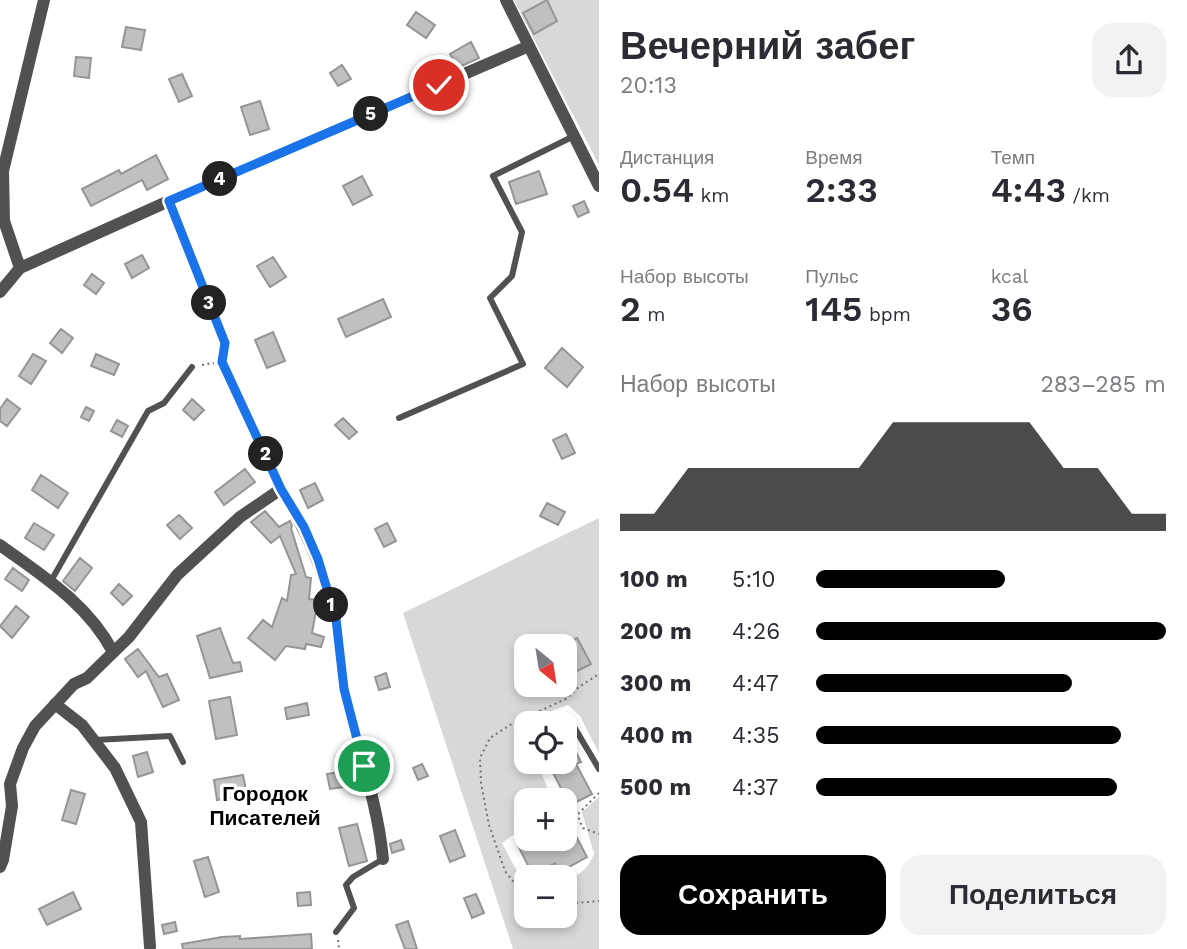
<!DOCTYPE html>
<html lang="ru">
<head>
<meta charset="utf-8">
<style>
	:root { --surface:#fff; --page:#f2f2f3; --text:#2b2b33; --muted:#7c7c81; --accent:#000 }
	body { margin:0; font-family:"Work Sans",sans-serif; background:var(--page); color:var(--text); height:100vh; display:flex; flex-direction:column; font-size:26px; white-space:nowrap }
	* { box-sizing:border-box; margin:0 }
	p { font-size:23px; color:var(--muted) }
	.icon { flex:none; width:38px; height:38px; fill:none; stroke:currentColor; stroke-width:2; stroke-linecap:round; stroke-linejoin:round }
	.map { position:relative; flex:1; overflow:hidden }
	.side { display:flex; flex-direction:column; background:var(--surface); width:588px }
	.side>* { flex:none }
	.needle { width:46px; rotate:150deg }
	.buttons { position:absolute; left:514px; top:634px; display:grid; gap:14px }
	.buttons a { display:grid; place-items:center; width:63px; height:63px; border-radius:14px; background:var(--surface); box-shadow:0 4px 10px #0003; font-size:35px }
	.pin { position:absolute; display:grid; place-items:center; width:60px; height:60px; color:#fff; margin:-30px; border:4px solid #fff; border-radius:50%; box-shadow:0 2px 7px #0007 }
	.km { position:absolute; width:35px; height:35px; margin:-18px; border-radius:50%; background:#222; color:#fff; font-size:19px; line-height:35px; text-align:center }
	.round { display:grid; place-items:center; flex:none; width:74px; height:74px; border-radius:21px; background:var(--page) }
	.summary { display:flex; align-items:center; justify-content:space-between; height:119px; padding:0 21px }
	h1 { font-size:38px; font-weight:600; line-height:52px }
	.metrics { display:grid; grid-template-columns:repeat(3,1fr); gap:10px; height:119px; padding:7px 21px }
	.metrics div { display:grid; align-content:center }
	.metrics b { font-size:35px; font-weight:600 }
	.metrics small { font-size:19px; font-weight:400 }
	.metrics p { font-size:19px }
	.chart { height:196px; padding:14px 21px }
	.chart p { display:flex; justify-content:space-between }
	.chart svg { width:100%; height:126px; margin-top:7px; fill:var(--accent); opacity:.7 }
	.cta { display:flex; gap:14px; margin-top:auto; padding:14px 21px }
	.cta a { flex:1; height:80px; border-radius:21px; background:var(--accent); color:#fff; font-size:28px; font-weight:600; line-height:80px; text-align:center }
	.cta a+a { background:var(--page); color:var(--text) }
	ul { padding:0 21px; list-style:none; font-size:23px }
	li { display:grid; grid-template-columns:112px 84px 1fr; align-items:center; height:52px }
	li i { height:18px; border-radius:9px; background:var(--accent) }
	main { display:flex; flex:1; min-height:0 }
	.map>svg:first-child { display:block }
	.green { fill:#d8d8d8; fill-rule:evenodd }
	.building { fill:#c0c0c0; stroke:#959595; stroke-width:2 }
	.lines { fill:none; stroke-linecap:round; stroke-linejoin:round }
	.path { stroke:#737373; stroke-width:2; stroke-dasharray:2 3.5; stroke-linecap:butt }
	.lane { stroke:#515151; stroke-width:6 }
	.street { stroke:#515151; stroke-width:12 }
	.route-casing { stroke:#fff; stroke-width:14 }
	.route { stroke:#1a73e8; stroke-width:9 }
	.labels { text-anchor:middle; stroke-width:7; stroke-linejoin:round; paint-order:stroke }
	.neighbourhood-label { font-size:21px; font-weight:bold; fill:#000; stroke:#fff }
</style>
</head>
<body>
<main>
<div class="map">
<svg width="599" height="949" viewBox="0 0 599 949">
	<rect width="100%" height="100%" fill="#fff"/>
	<path class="green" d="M514 0H599V165L521 14Z
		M599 518V753L580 716 568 705 524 721 520 729 527 741V761H537L547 787 543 800H527V825L502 843 527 890V915H565V878C581 876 588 868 594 854L582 812 599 797V949H513L403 613ZM527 646H565V684H527Z"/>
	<path class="building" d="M547 0 557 21 534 34 523 13Z
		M416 12 435 25 426 38 407 25Z
		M126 27 145 30 141 50 122 47Z
		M471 42 479 58 457 68 450 54Z
		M76 57 91 58 89 78 74 76Z
		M342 65 351 79 338 86 330 73Z
		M182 74 192 96 179 102 169 79Z
		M260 101 269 129 250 135 241 107Z
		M156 155 168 179 147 190 142 180 91 206 82 189 119 170 121 174Z
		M539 171 547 194 516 204 509 182Z
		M362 176 372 195 353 205 343 186Z
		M584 201 589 212 578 217 573 206Z
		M142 255 149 268 132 278 125 264Z
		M273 257 286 277 270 287 257 266Z
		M92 274 104 283 96 294 84 285Z
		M383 299 391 317 346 337 338 319Z
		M61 329 73 338 62 353 50 343Z
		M273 332 285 361 267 368 255 340Z
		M562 348 583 367 567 387 545 368Z
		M33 354 46 361 31 384 19 376Z
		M96 354 119 364 114 375 91 366Z
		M7 399 20 409 7 426 0 421V409Z
		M192 399 204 410 194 420 183 410Z
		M86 407 94 411 89 421 81 417Z
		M343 418 357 432 349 439 335 425Z
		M117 420 128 426 122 437 111 431Z
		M566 434 575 453 562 459 553 440Z
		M245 469 255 482 224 505 215 492Z
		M41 475 68 493 58 508 32 490Z
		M315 483 323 500 308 508 300 490Z
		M547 503 565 512 558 525 540 516Z
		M265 511 279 527 290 521 292 526 291 528 306 577 311 578 309 599 318 600 312 633 324 637 321 647 306 644 305 649 286 646 275 660 248 638 263 620 272 627 282 598 287 601 291 575 296 574 280 536 271 543 251 522Z
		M179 515 192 528 180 539 167 525Z
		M34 523 54 535 44 550 25 538Z
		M387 523 396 541 384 547 375 529Z
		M80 558 92 568 75 591 63 581Z
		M13 568 29 580 22 591 5 579Z
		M119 584 132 596 123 605 111 593Z
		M16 606 29 617 12 638 0 626Z
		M220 628 233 663 240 662 242 671 210 678 197 636Z
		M577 638 591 664 565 677V644Z
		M138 649 159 677 167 674 179 700 163 707 146 671 138 677 125 659Z
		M527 664V684H551L529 695 516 669Z
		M386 673 390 687 379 690 375 677Z
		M230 697 237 735 216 739 209 701Z
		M307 703 309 715 287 719 285 708Z
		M565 731 581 762 576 764 592 794 565 808 566 798 547 761H565Z
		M147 752 153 772 138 777 133 756Z
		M422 764 428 776 418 780 413 768Z
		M350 770 352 786 330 789 327 774Z
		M243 775 247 795 217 800 214 780Z
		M71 790 85 794 76 824 62 820Z
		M565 815 587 857 560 872 555 863 533 875 515 840 527 834V838H565Z
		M357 824 367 861 349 866 339 828Z
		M455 830 465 856 450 862 440 836Z
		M401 840 404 849 392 853 390 844Z
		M208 857 219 892 205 897 194 861Z
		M73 892 81 909 47 925 39 909Z
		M310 892 311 905 298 906 297 893Z
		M476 894 484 913 472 918 464 898Z
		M408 921 417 949H405L396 925Z
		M175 922 177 931 164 934 162 925Z
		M311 934 312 949H183L182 944 222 937 240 936V939Z"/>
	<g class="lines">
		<path class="path" d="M173 212 225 343 223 354
			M202 365 214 363
			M599 793 579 813V820L583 828 599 834
			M527 899 505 871 489 825 481 783 480 758 490 738 513 723 566 699 579 687 599 674
			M565 904 599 901
			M338 940 339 949"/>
		<path class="lane" d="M222 362 281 489
			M399 418 523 364 490 298 512 276 522 232 493 176 574 136
			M51 581 148 411 164 403 192 367
			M567 715 599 769
			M95 740 170 736 183 762
			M336 932 354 908 346 885 353 877 383 859"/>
		<path class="street" d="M506 0 599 186
			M20 268 4 221 3 171 44 0
			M0 292 20 268 169 201 529 46
			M0 545C43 576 88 604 113 652
			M55 704 82 725 115 768 141 822 150 947
			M0 867 3 860 12 806 10 784 23 748 35 726 74 684 87 678 129 637 177 575 240 517 281 489C306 529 324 570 335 617 342 647 340 678 348 707 361 758 378 807 383 859"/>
	</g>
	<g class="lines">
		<g class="route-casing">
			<path id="route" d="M364 766 344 689 336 619 318 559 304 527 281 489 222 362 225 343 169 201 439 85"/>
		</g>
		<use href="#route" class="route"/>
	</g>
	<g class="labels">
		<g class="neighbourhood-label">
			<text x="265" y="801">Городок<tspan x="265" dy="24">Писателей</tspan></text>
		</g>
	</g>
</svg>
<div class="buttons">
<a><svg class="needle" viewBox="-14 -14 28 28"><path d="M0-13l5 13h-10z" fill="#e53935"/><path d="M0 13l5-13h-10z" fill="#7c7c81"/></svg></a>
<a><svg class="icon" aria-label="locate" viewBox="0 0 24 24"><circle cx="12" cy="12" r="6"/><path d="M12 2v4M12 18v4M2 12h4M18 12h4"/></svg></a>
<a>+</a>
<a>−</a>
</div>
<div class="pin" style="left:364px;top:766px;background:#1e9e55"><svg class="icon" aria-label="arrive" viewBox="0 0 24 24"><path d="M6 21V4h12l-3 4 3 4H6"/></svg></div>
<div class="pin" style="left:439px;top:85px;background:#d93025"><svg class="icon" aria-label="check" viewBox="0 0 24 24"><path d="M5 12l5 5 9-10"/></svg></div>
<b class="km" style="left:331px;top:605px">1</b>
<b class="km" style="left:266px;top:454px">2</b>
<b class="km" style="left:209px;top:303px">3</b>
<b class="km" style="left:220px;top:179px">4</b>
<b class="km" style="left:371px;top:114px">5</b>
</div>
<section class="side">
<div class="summary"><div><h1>Вечерний забег</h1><p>20:13</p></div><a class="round"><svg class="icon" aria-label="share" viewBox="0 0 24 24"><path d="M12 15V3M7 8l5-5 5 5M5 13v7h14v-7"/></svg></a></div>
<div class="metrics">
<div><p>Дистанция</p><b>0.54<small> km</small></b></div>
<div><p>Время</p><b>2:33</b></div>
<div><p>Темп</p><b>4:43<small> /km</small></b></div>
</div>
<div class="metrics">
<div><p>Набор высоты</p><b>2<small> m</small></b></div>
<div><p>Пульс</p><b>145<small> bpm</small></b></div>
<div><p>kcal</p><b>36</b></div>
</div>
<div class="chart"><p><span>Набор высоты</span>283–285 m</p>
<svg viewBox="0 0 160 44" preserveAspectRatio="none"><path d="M0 44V38L10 38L20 22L30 22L40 22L50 22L60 22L70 22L80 6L90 6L100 6L110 6L120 6L130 22L140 22L150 38L160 38V44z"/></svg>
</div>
<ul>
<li><b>100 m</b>5:10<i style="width:54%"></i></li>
<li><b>200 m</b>4:26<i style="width:100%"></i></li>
<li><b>300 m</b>4:47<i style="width:73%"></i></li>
<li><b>400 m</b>4:35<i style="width:87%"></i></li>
<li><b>500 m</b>4:37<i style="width:86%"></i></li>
</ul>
<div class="cta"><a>Сохранить</a><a>Поделиться</a></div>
</section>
</main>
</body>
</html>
